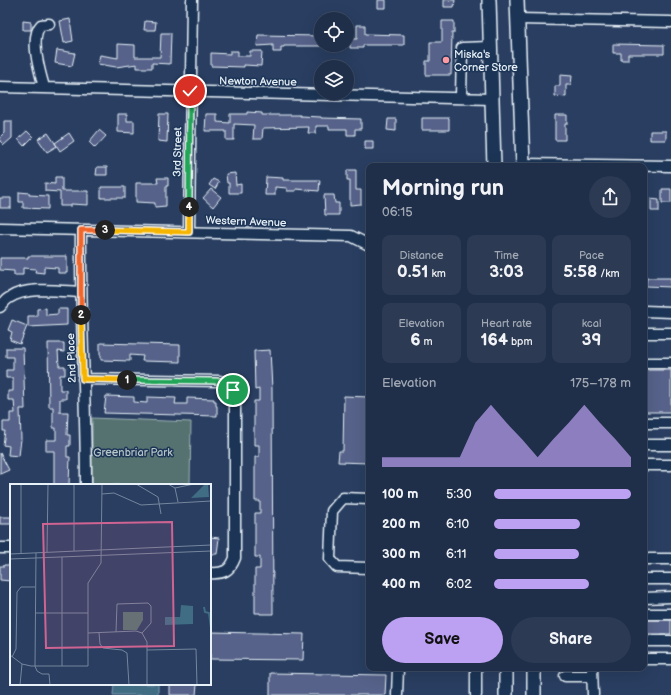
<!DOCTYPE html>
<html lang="en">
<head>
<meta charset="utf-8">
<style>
	:root { --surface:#1f2e49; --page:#2c3a53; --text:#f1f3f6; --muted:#a1a8b4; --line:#3c4a61; --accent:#bca0f2 }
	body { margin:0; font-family:"Balsamiq Sans",sans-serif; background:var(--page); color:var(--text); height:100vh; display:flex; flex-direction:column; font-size:15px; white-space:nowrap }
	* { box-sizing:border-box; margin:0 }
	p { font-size:13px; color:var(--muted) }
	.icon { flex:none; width:22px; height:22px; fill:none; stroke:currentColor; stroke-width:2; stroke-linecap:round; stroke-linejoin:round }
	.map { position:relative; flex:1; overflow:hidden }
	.sheet { position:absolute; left:366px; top:163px; width:281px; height:508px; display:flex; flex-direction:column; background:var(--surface); border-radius:8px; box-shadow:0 4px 16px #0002,0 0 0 1px var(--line) }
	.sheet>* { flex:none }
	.controls { position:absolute; left:314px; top:12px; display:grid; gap:8px }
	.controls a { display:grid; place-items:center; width:40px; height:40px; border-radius:50%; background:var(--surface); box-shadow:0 4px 16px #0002,0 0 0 1px var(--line); font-size:20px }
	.pin { position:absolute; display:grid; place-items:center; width:34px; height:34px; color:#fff; margin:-17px; border:2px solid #fff; border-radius:50%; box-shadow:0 1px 4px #0007 }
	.km { position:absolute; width:20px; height:20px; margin:-10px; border-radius:50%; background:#222; color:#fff; font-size:11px; line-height:20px; text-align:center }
	.round { display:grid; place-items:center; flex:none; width:42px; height:42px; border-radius:21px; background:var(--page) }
	.headline { display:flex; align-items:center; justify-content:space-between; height:68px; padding:0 16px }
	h1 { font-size:22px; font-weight:700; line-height:30px }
	.figures { display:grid; grid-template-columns:repeat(3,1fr); gap:6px; height:68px; padding:4px 16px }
	.figures div { display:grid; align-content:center; border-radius:8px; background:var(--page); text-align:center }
	.figures b { font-size:17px; font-weight:700 }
	.figures small { font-size:11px; font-weight:400 }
	.figures p { font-size:11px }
	.chart { height:112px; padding:8px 16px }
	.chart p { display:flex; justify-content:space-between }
	.chart svg { width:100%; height:72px; margin-top:4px; fill:var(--accent); opacity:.7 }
	.button { display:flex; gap:8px; margin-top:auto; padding:8px 16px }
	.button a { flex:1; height:46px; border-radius:24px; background:var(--accent); color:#111; font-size:16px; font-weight:700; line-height:46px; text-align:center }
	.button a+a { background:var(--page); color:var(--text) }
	ul { padding:0 16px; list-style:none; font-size:13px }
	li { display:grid; grid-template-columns:64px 48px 1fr; align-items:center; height:30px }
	li i { height:10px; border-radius:5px; background:var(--accent) }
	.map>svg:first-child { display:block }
	.green { fill:#557270; stroke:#9eb2b4 }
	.water { fill:#406c84; stroke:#83a1b2 }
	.building { fill:#576289; stroke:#e8f1f8 }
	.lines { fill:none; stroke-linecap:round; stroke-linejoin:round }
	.minor-casing { stroke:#e8f1f8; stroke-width:13 }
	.major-casing { stroke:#e8f1f8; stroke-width:16 }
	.minor { stroke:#1d3557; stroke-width:10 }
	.major { stroke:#1d3557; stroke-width:13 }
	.split-1-casing { stroke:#fff; stroke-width:8 }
	.split-2-casing { stroke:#fff; stroke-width:8 }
	.split-3-casing { stroke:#fff; stroke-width:8 }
	.split-4-casing { stroke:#fff; stroke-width:8 }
	.split-5-casing { stroke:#fff; stroke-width:8 }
	.split-1 { stroke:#22a559; stroke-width:5 }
	.split-2 { stroke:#f5b400; stroke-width:5 }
	.split-3 { stroke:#f0652b; stroke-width:5 }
	.split-4 { stroke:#f5b400; stroke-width:5 }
	.split-5 { stroke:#22a559; stroke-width:5 }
	.poi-dot { fill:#ff9aa2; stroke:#1d3557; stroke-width:1.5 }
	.labels { text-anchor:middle; stroke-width:3; stroke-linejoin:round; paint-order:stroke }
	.poi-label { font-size:11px; fill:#e8f1f8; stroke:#1d3557; text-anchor:start }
	.street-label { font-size:11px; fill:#e8f1f8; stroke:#1d3557 }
	.park-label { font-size:11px; fill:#b5c5c8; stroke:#1d3557 }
	.inset-river { fill:none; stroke:#406c84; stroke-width:2 }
	.inset-road { fill:none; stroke:#75869d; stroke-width:1 }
	.view { fill:#cf6492; fill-opacity:0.15; stroke:#cf6492; stroke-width:2 }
	.inset-edge { fill:none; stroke:#e8f1f8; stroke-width:2 }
</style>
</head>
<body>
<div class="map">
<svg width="671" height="695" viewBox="0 0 671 695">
	<rect width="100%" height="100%" fill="#293e61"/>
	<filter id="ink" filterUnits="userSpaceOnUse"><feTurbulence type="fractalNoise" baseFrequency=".025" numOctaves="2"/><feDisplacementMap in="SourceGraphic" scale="8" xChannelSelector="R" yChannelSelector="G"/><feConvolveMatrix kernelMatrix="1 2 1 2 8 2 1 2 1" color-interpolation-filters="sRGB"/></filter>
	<g filter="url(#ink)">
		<path class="green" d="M92 418 191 422 190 485H92Z"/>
		<path class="water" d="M114 684H158V695H113Z"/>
		<path class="building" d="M378 0H386V8H378Z
			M444 0H455L454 7H444Z
			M70 19 73 41 64 43 60 21Z
			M23 21 31 22V30H23Z
			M145 21 156 22 155 30H144Z
			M442 21H454V33H452L451 75H426V61H430V42H442Z
			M357 25H365V34L404 35V45H363V48H350V39H357Z
			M161 33H171L170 64 152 63V68H137V64L116 67 98 64 100 55 118 58V44L135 45V57H160Z
			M258 35 321 36V46H284V47H281V52H273V45L257 46Z
			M613 44 664 45V54H628V60H621V53H613Z
			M57 50 75 53 72 66 55 63Z
			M230 51H238V56H250V51H262L261 66 244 65V67L211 66V53L230 54Z
			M560 75 572 76 571 85H566V97L555 96V86H560Z
			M247 112 262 113V115H300V116L321 117V118L361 119V129H355V135H347V129H329V126H316V133H308L309 127 263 128 262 139H253L254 125 234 124V140H226V131H205L206 114H217V122L230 123V114H247Z
			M118 114H127V121H134V133L118 132Z
			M159 114H168L167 142 158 141Z
			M555 115H567V124H565V140H555Z
			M422 118H449V130H422Z
			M388 119H396V131L387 130Z
			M4 121H12V138L4 145 0 141V137L4 133Z
			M99 130 106 136 95 148 89 142Z
			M27 131 33 137 24 146 18 139Z
			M650 131H666V140H650Z
			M48 133 57 146 47 152 38 139Z
			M69 133 74 141 60 151 55 143Z
			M365 141H373V149H365Z
			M97 167H107V175H96Z
			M347 170H356V190H361V204L350 205V180H347Z
			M235 173 236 185 241 184V193H229V183H227L226 174Z
			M55 177H62V191H88V205L71 204V206H60V192L45 191V183L55 184Z
			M266 177 283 178V180H320L319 191 296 189V191H287V188L275 187V195H265Z
			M157 178H168V186H166V206L155 207V203L136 202V183H158Z
			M213 179 219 182 215 189 209 185Z
			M101 187H125V198H101Z
			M211 189 221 197 213 207 203 198Z
			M662 189H671V203H662Z
			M19 192 30 193 29 195 48 196V209L23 208V202H19Z
			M324 195H334L335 203H339V215H325Z
			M0 198H11V208H0Z
			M651 199 659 200V211H651Z
			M28 256H67V273H58V268L44 267V273L35 272 36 269 23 268V275H14V271L0 270V258H28Z
			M647 278H671V287L646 286Z
			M46 308V315L58 314V309H67V325L28 327V316H37V309Z
			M12 320 27 326 20 344 10 340 12 332 8 330Z
			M48 343H64V352L58 351 59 366H65V375H60V390H66V399H60V412H68L67 435H70V446H67V457H70L69 485H54V451H46V440H56V428H53V407H49Z
			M100 343 180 345V362L142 361 143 356 130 355V361L101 360V355H100Z
			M6 348H23L25 409H20L21 439 19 456 8 455 9 446 3 445 5 431H3V422H10V413H15L14 400H8V391H13V378H6V370H13V357H6Z
			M270 350 272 389 273 614H260V613H255V569H260V557H255V513H260V501H255V457H259V445H254V401H259V389L255 390 254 351Z
			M644 370H671V412H644Z
			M106 396 134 397V402L147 403V397L176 398 175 404H187V398L214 399V401H216V406H217V416L104 413Z
			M344 396 369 397V463L338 462 339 451H343Z
			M0 453 9 470 0 474Z
			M0 517H11V524H0Z
			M210 537 219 538 217 554H210Z
			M4 565H11V581L0 580V566H4Z
			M644 620H671V634H644Z
			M210 632 304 634 303 660 210 659Z
			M270 673 386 675 385 695H270Z
			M170 684H197L196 695H170Z"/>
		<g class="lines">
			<g class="minor-casing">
				<path id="minor" d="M518 19 671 22
					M0 87 492 99
					M44 87C40 73 29 37 41 25L49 24
					M461 98 462 48 490 47
					M523 164 671 166
					M0 228 351 236 369 245
					M81 230C80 315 86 400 86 485
					M189 231 192 0
					M0 307C3 304 5 300 9 298 26 286 60 291 80 292
					M644 311 671 312
					M644 333H671
					M644 363H671
					M83 379 220 381C228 384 232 388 235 396V558C230 571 223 574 210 573
					M644 423H671
					M644 445H671
					M644 465H671
					M369 499 343 498 332 511 330 559 337 567 369 568
					M0 548H11
					M644 559H671
					M644 579H671
					M644 598 671 597
					M644 614H671
					M644 641H671
					M644 659H671
					M592 668 593 695
					M565 676H592
					M397 695 398 668
					M476 695V668"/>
			</g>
			<g class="major-casing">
				<path id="major" d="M489 0 494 166
					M517 0 523 166
					M506 668V695
					M534 668V695"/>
			</g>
			<use href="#minor" class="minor"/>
			<use href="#major" class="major"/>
		</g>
	</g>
	<g class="lines" filter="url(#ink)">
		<g class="split-1-casing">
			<path id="split-1" d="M127 380 220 381 227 384 233 390"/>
		</g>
		<g class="split-2-casing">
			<path id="split-2" d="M81 315 83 379 127 380"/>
		</g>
		<g class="split-3-casing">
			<path id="split-3" d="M81 315V230H105"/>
		</g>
		<g class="split-4-casing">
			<path id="split-4" d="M105 230 189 232V207"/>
		</g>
		<g class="split-5-casing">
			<path id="split-5" d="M189 207 190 91"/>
		</g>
		<use href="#split-1" class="split-1"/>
		<use href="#split-2" class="split-2"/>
		<use href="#split-3" class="split-3"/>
		<use href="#split-4" class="split-4"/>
		<use href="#split-5" class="split-5"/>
	</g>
	<circle class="poi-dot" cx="446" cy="60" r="4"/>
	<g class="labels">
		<g class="poi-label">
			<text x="454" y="58">Miska's<tspan x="454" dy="13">Corner Store</tspan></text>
		</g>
		<g class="street-label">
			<text transform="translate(258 81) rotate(1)" y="4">Newton Avenue</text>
			<text transform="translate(177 152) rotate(-89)" y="4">3rd Street</text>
			<text transform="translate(246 221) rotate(2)" y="4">Western Avenue</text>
			<text transform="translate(71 358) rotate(-92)" y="4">2nd Place</text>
		</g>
		<g class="park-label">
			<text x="133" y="456">Greenbriar Park</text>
		</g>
	</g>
	<g transform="translate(10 484)">
		<rect width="201" height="201" fill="#293e61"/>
		<path d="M113 128H133V136L127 146H113Z" fill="#557270"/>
		<path d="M195 0H198L199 13 181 14ZM171 121 183 122V140L155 141V133H170Z" fill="#406c84"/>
		<path class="inset-river" d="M194 123 195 128 199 129 201 144"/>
		<path class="inset-road" d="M11 0V69M126 0 148 13 151 30M158 0 165 4 168 18M165 4 184 0M92 10 104 9 131 21 201 17M64 67V0M37 68 38 0M26 69 25 182 27 187 32 190M0 70 201 61M0 75 201 67M26 129H78M106 148 107 120 138 119 141 122V139L132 149M78 149 126 147 132 149 137 158V201M89 149 90 160 93 164 112 166 117 169 119 201M137 166 186 165 187 201M0 171 12 180 21 182H78V99L91 79 92 0M2 173 6 165 7 108 11 103H25M52 182V73M32 190H39L40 201M10 201 12 180"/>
		<path class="view" d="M162 38 164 162 36 164 33 40Z"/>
		<rect width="201" height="201" class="inset-edge"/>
	</g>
</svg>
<div class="controls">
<a><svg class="icon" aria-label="locate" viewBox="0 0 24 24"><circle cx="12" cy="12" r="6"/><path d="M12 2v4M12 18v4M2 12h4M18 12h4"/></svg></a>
<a><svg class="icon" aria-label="layers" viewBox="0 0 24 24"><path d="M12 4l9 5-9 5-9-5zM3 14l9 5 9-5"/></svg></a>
</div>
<div class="pin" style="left:233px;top:390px;background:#1e9e55"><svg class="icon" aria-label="arrive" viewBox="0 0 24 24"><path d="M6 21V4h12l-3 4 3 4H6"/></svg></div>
<div class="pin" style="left:190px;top:91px;background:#d93025"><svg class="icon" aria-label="check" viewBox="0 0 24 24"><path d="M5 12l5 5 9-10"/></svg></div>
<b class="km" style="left:127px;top:380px">1</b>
<b class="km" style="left:81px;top:315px">2</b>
<b class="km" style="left:105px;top:230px">3</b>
<b class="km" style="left:189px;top:207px">4</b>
<section class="sheet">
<div class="headline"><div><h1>Morning run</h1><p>06:15</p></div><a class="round"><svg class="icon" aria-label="share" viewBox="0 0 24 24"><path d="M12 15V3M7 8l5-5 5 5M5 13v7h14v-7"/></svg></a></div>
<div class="figures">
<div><p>Distance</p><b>0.51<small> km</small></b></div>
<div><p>Time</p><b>3:03</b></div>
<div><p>Pace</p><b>5:58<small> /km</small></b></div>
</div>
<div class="figures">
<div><p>Elevation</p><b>6<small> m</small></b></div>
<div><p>Heart rate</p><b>164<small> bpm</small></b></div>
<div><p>kcal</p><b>39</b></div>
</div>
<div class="chart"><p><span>Elevation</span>175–178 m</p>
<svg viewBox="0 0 160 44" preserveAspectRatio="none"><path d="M0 44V38L10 38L20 38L30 38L40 38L50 38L60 17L70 6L80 17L90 27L100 38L110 27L120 17L130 6L140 17L150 27L160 38V44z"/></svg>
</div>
<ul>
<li><b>100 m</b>5:30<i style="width:100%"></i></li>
<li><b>200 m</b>6:10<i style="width:63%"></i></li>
<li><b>300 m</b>6:11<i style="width:62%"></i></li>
<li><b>400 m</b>6:02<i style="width:69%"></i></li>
</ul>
<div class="button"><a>Save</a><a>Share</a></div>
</section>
</div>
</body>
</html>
